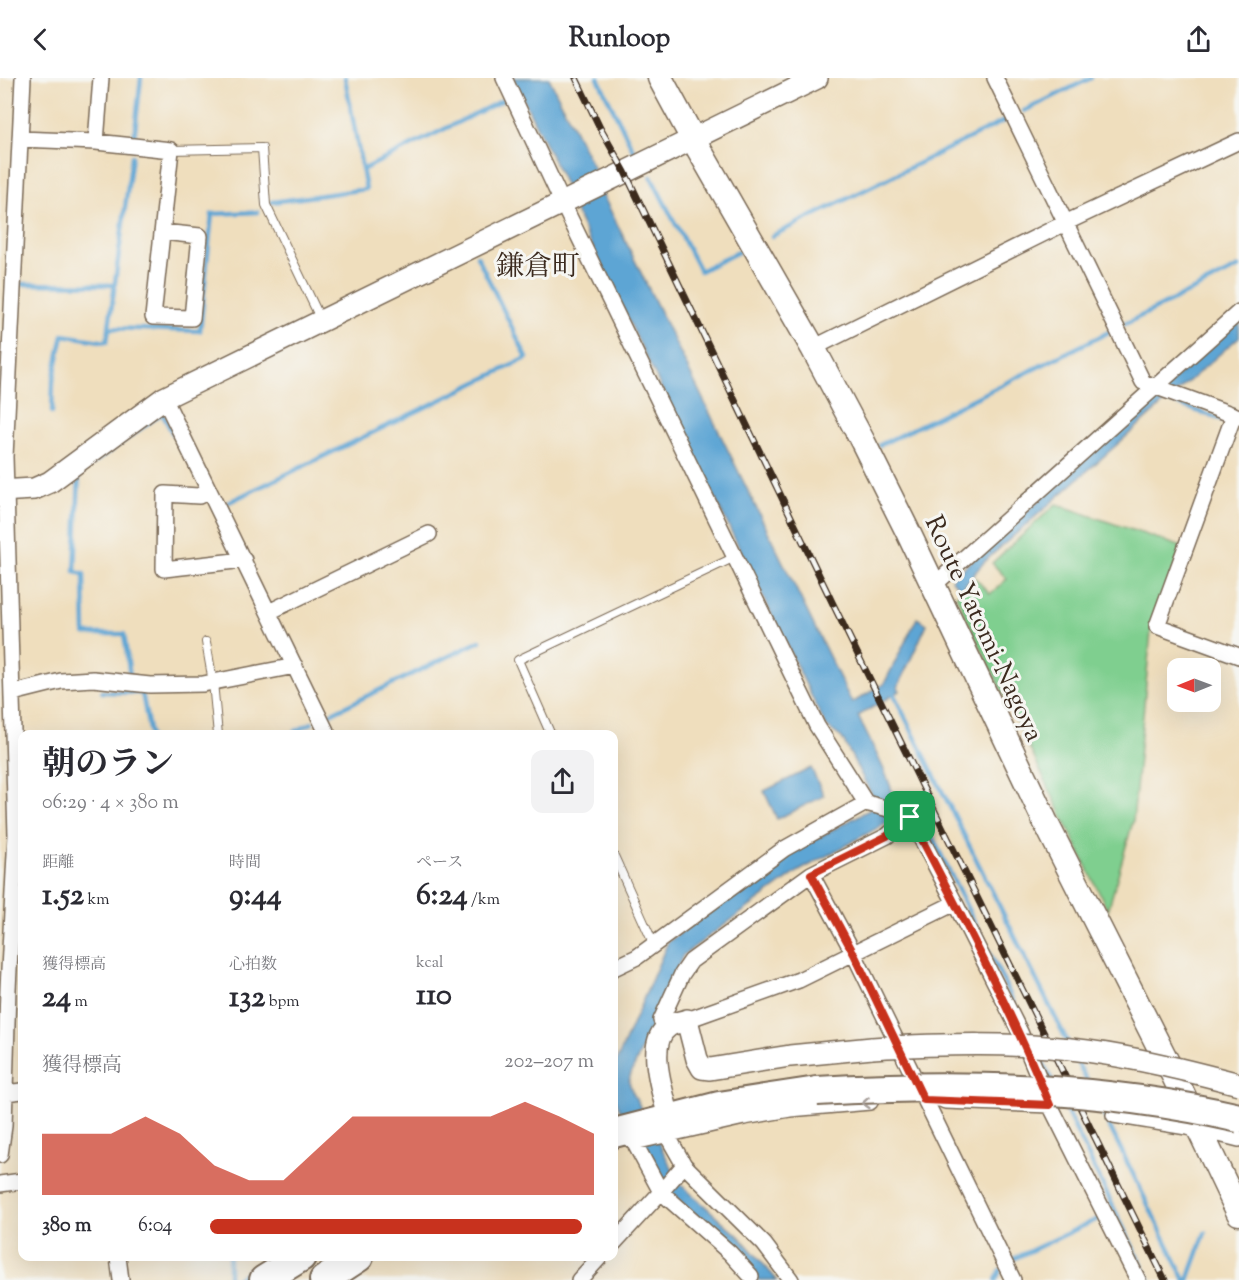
<!DOCTYPE html>
<html lang="ja">
<head>
<meta charset="utf-8">
<style>
	:root { --surface:#fff; --page:#f2f2f3; --text:#2b2b33; --muted:#7c7c81; --accent:#c8321e }
	body { margin:0; font-family:"Sorts Mill Goudy","Noto Serif JP",serif; background:var(--page); color:var(--text); height:100vh; display:flex; flex-direction:column; font-size:22px; white-space:nowrap }
	* { box-sizing:border-box; margin:0 }
	p { font-size:20px; color:var(--muted) }
	.icon { flex:none; width:33px; height:33px; fill:none; stroke:currentColor; stroke-width:2; stroke-linecap:round; stroke-linejoin:round }
	.map { position:relative; flex:1; overflow:hidden }
	.sheet { position:absolute; left:18px; top:652px; width:600px; height:531px; display:flex; flex-direction:column; background:var(--surface); border-radius:12px; box-shadow:0 6px 24px #0002 }
	.sheet>* { flex:none }
	.needle { width:39px; rotate:269deg }
	.buttons { position:absolute; left:1167px; top:580px; display:grid; gap:12px }
	.buttons a { display:grid; place-items:center; width:54px; height:54px; border-radius:12px; background:var(--surface); box-shadow:0 6px 24px #0002; font-size:30px }
	.pin { position:absolute; display:grid; place-items:center; width:51px; height:51px; color:#fff; margin:-26px; border-radius:12px; box-shadow:0 3px 9px #0006 }
	.round { display:grid; place-items:center; flex:none; width:63px; height:63px; border-radius:12px; background:var(--page) }
	.summary { display:flex; align-items:center; justify-content:space-between; height:102px; padding:0 24px }
	h1 { font-size:33px; font-weight:700; line-height:45px }
	.figures { display:grid; grid-template-columns:repeat(3,1fr); gap:9px; height:102px; padding:6px 24px }
	.figures div { display:grid; align-content:center }
	.figures b { font-size:30px; font-weight:700 }
	.figures small { font-size:16px; font-weight:400 }
	.figures p { font-size:16px }
	.chart { height:168px; padding:12px 24px }
	.chart p { display:flex; justify-content:space-between }
	.chart svg { width:100%; height:108px; margin-top:6px; fill:var(--accent); opacity:.7 }
	ul { padding:0 24px; list-style:none; font-size:20px }
	li { display:grid; grid-template-columns:96px 72px 1fr; align-items:center; height:45px }
	li i { height:15px; border-radius:8px; background:var(--accent) }
	header { display:flex; justify-content:space-between; align-items:center; height:78px; padding:0 24px; background:var(--surface); font-size:27px; font-weight:700 }
	.map>svg:first-child { display:block }
	.green { fill:#7fcf8f; stroke:#5d7c56; stroke-width:1.5 }
	.water { fill:#5da5d4; stroke:#4c6879; stroke-width:1.5 }
	.lines { fill:none; stroke-linecap:round; stroke-linejoin:round }
	.stream { stroke:#5da5d4; stroke-width:4.5 }
	.lane-casing { stroke:#7a6956; stroke-width:10 }
	.street-casing { stroke:#7a6956; stroke-width:18 }
	.secondary-casing { stroke:#7a6956; stroke-width:24 }
	.primary-casing { stroke:#7a6956; stroke-width:27 }
	.highway-casing { stroke:#7a6956; stroke-width:32 }
	.lane { stroke:#fff; stroke-width:8 }
	.street { stroke:#fff; stroke-width:15 }
	.secondary { stroke:#fff; stroke-width:21 }
	.primary { stroke:#fff; stroke-width:24 }
	.highway { stroke:#fff; stroke-width:28 }
	.rail-casing { stroke:#3b2a1e; stroke-width:7 }
	.rail { stroke:#f6f6f2; stroke-width:4.5; stroke-dasharray:14; stroke-linecap:butt }
	.secondary-bridge-casing { stroke:#7a6956; stroke-width:24; stroke-linecap:butt }
	.highway-bridge-casing { stroke:#7a6956; stroke-width:32; stroke-linecap:butt }
	.secondary-bridge { stroke:#fff; stroke-width:21 }
	.highway-bridge { stroke:#fff; stroke-width:28 }
	.oneway { stroke:#a79f9a }
	.route-casing { stroke:#fff; stroke-width:12 }
	.route { stroke:#c8321e; stroke-width:8 }
	.labels { text-anchor:middle; stroke-width:6; stroke-linejoin:round; paint-order:stroke }
	.street-label { font-size:26px; fill:#3b2a1e; stroke:#f6f6f2 }
	.quarter-label { font-size:28px; fill:#3b2a1e; stroke:#f6f6f2 }
</style>
</head>
<body>
<header><svg class="icon" aria-label="back" viewBox="0 0 24 24"><path d="M15 5l-7 7 7 7"/></svg>Runloop<svg class="icon" aria-label="share" viewBox="0 0 24 24"><path d="M12 15V3M7 8l5-5 5 5M5 13v7h14v-7"/></svg></header>
<div class="map">
<svg width="1239" height="1202" viewBox="0 0 1239 1202">
	<rect width="100%" height="100%" fill="#f6f6f2"/>
	<filter id="ink" filterUnits="userSpaceOnUse"><feTurbulence type="fractalNoise" baseFrequency=".0167" numOctaves="2"/><feDisplacementMap in="SourceGraphic" scale="12" xChannelSelector="R" yChannelSelector="G"/><feConvolveMatrix kernelMatrix="1 2 1 2 8 2 1 2 1" color-interpolation-filters="sRGB"/></filter>
	<filter id="wash" filterUnits="userSpaceOnUse"><feTurbulence type="fractalNoise" baseFrequency=".008" numOctaves="4" result="noise"/><feDisplacementMap in="SourceGraphic" scale="24" xChannelSelector="R" yChannelSelector="G"/><feGaussianBlur stdDeviation="1.35" result="paint"/><feColorMatrix in="noise" values="0 0 0 0 0 0 0 0 0 0 0 0 0 0 0 0 0 1.4 0 .05"/><feComposite in="paint" operator="in"/></filter>
	<g filter="url(#wash)">
		<rect width="100%" height="100%" fill="#efdebd"/>
		<path class="green" d="M1056 426 1182 469 1151 553 1133 743 1108 833 956 518 975 500 990 516 1007 501 992 485Z"/>
		<path class="water" d="M513 0H549L596 95 595 101 852 625 884 606 917 540 927 546 898 609 900 613 858 638C867 658 897 711 895 731 894 738 889 741 885 746L799 793 683 877 630 998 629 1004 632 1013 680 1106 740 1159 777 1202H759L732 1171 671 1115 627 1049 614 1017V989L668 864 790 775 871 731 874 721 842 660 826 648 575 133 576 129Z
			M1239 243V259L985 483 961 511 951 501Z
			M811 690 824 718 777 741 764 713Z"/>
		<g class="lines">
			<path class="stream" d="M598 0 636 78
				M1024 33 1091 0
				M134 61 141 0
				M362 92 503 22
				M651 99 700 193 738 174
				M272 124 366 111 345 0
				M772 158 1010 40
				M20 206 114 207
				M1125 246 1239 189
				M109 250 200 253 212 136 258 134
				M1163 321 1223 342
				M52 334 53 303 63 257 107 264 132 78
				M880 367 1111 253
				M92 386 162 335 173 356
				M83 393 79 395 75 494 84 496 85 556H124L130 599
				M229 424 527 280 477 178
				M892 613 1068 965
				M102 614 142 615 150 657
				M330 636 480 563
				M288 657 312 645
				M917 728 1014 925
				M1038 975 1052 1003
				M1074 978 1088 1005
				M1062 1024 1149 1202
				M1100 1029 1185 1202
				M1011 1182 1102 1139
				M229 1202V1179
				M235 1202 270 1179
				M996 1202 1000 1192
				M1188 1202 1205 1155"/>
		</g>
	</g>
	<g filter="url(#ink)">
		<g class="lines">
			<g class="lane-casing">
				<path id="lane" d="M171 72 262 70 266 127 321 242
					M206 564 213 604 218 657
					M551 657 518 582 735 479
					M614 778 654 867"/>
			</g>
			<g class="street-casing">
				<path id="street" d="M504 0 563 126 817 648 866 725
					M995 0 1143 304 1239 339
					M20 61 96 64 171 72 153 239 192 240 200 158 162 154
					M96 64 101 0
					M813 270 1065 145 1239 63
					M164 320 328 657
					M1234 337 1157 548 1239 578
					M209 412 199 418 165 416 164 491 244 482
					M933 508 1239 234
					M269 534 429 456
					M13 615 61 603 93 601 150 607 203 606 295 588
					M910 739 887 758 811 796 854 876 1013 1202
					M614 890 637 879 784 771 866 725 904 735 910 739 955 825 1020 954 1050 1027 1138 1202
					M687 942 799 902 955 825
					M668 949 661 942 682 896 691 883 811 796
					M5 1015 22 1013
					M945 1023 1050 1027
					M1114 1037 1199 1051 1239 1061
					M667 1057 684 1087 764 1166 791 1202
					M627 1059 634 1064 661 1114 730 1175 751 1198
					M634 1064 744 1039 790 1031 870 1024
					M0 1077 4 1048 8 911 16 757 5 379 23 0
					M0 1106 22 1103
					M614 1165 661 1114 684 1087
					M118 1179 121 1202
					M579 1202 600 1179"/>
			</g>
			<g class="secondary-casing">
				<path id="secondary" d="M0 413 34 411 50 404 164 320 817 0
					M669 1040C664 1017 644 964 669 948 673 945 682 944 687 942L697 981 702 990 710 991 790 978 872 970"/>
			</g>
			<g class="primary-casing">
				<path id="primary" d="M660 0 693 61 813 270 863 364 907 452 1045 743 1174 998 1239 1135"/>
			</g>
			<g class="highway-casing">
				<path id="highway" d="M614 1055 719 1028 817 1013
					M264 1202 301 1179
					M324 1202 359 1179"/>
			</g>
			<use href="#lane" class="lane"/>
			<use href="#street" class="street"/>
			<use href="#secondary" class="secondary"/>
			<use href="#primary" class="primary"/>
			<use href="#highway" class="highway"/>
			<g class="rail-casing">
				<path id="rail" d="M576 0 600 50 625 94 833 526 1165 1202"/>
			</g>
			<use href="#rail" class="rail"/>
			<g class="secondary-bridge-casing">
				<path id="secondary-bridge" d="M872 970C944 966 1016 964 1087 973 1138 980 1189 993 1239 1006"/>
			</g>
			<g class="highway-bridge-casing">
				<path id="highway-bridge" d="M817 1013C959 1005 1100 1008 1239 1040"/>
			</g>
			<use href="#secondary-bridge" class="secondary-bridge"/>
			<use href="#highway-bridge" class="highway-bridge"/>
		</g>
		<defs><path id="oneway-chevron" d="M-2-3.5L2.5 0L-2 3.5" fill="none" stroke-width="1.6" stroke-linecap="round" stroke-linejoin="round" transform="scale(1.5)"/></defs>
		<use class="oneway" href="#oneway-chevron" transform="translate(866 1025) rotate(176)"/>
	</g>
	<g class="lines" filter="url(#ink)">
		<g class="route-casing">
			<path id="route" d="M910 739C960 834 1009 928 1050 1027L924 1022 854 876 811 796 887 758Z"/>
		</g>
		<use href="#route" class="route"/>
	</g>
	<g class="labels">
		<g class="street-label">
			<text transform="translate(985 550) rotate(65)" y="9">Route Yatomi-Nagoya</text>
		</g>
		<g class="quarter-label">
			<text x="538" y="197">鎌倉町</text>
		</g>
	</g>
</svg>
<div class="buttons">
<a><svg class="needle" viewBox="-14 -14 28 28"><path d="M0-13l5 13h-10z" fill="#e53935"/><path d="M0 13l5-13h-10z" fill="#7c7c81"/></svg></a>
</div>
<div class="pin" style="left:910px;top:739px;background:#1e9e55"><svg class="icon" aria-label="arrive" viewBox="0 0 24 24"><path d="M6 21V4h12l-3 4 3 4H6"/></svg></div>
<section class="sheet">
<div class="summary"><div><h1>朝のラン</h1><p>06:29 · 4 × 380 m</p></div><a class="round"><svg class="icon" aria-label="share" viewBox="0 0 24 24"><path d="M12 15V3M7 8l5-5 5 5M5 13v7h14v-7"/></svg></a></div>
<div class="figures">
<div><p>距離</p><b>1.52<small> km</small></b></div>
<div><p>時間</p><b>9:44</b></div>
<div><p>ペース</p><b>6:24<small> /km</small></b></div>
</div>
<div class="figures">
<div><p>獲得標高</p><b>24<small> m</small></b></div>
<div><p>心拍数</p><b>132<small> bpm</small></b></div>
<div><p>kcal</p><b>110</b></div>
</div>
<div class="chart"><p><span>獲得標高</span>202–207 m</p>
<svg viewBox="0 0 160 44" preserveAspectRatio="none"><path d="M0 44V19L10 19L20 19L30 12L40 19L50 32L60 38L70 38L80 25L90 12L100 12L110 12L120 12L130 12L140 6L150 12L160 19V44z"/></svg>
</div>
<ul>
<li><b>380 m</b>6:04<i style="width:97%"></i></li>
</ul>
</section>
</div>
</body>
</html>
